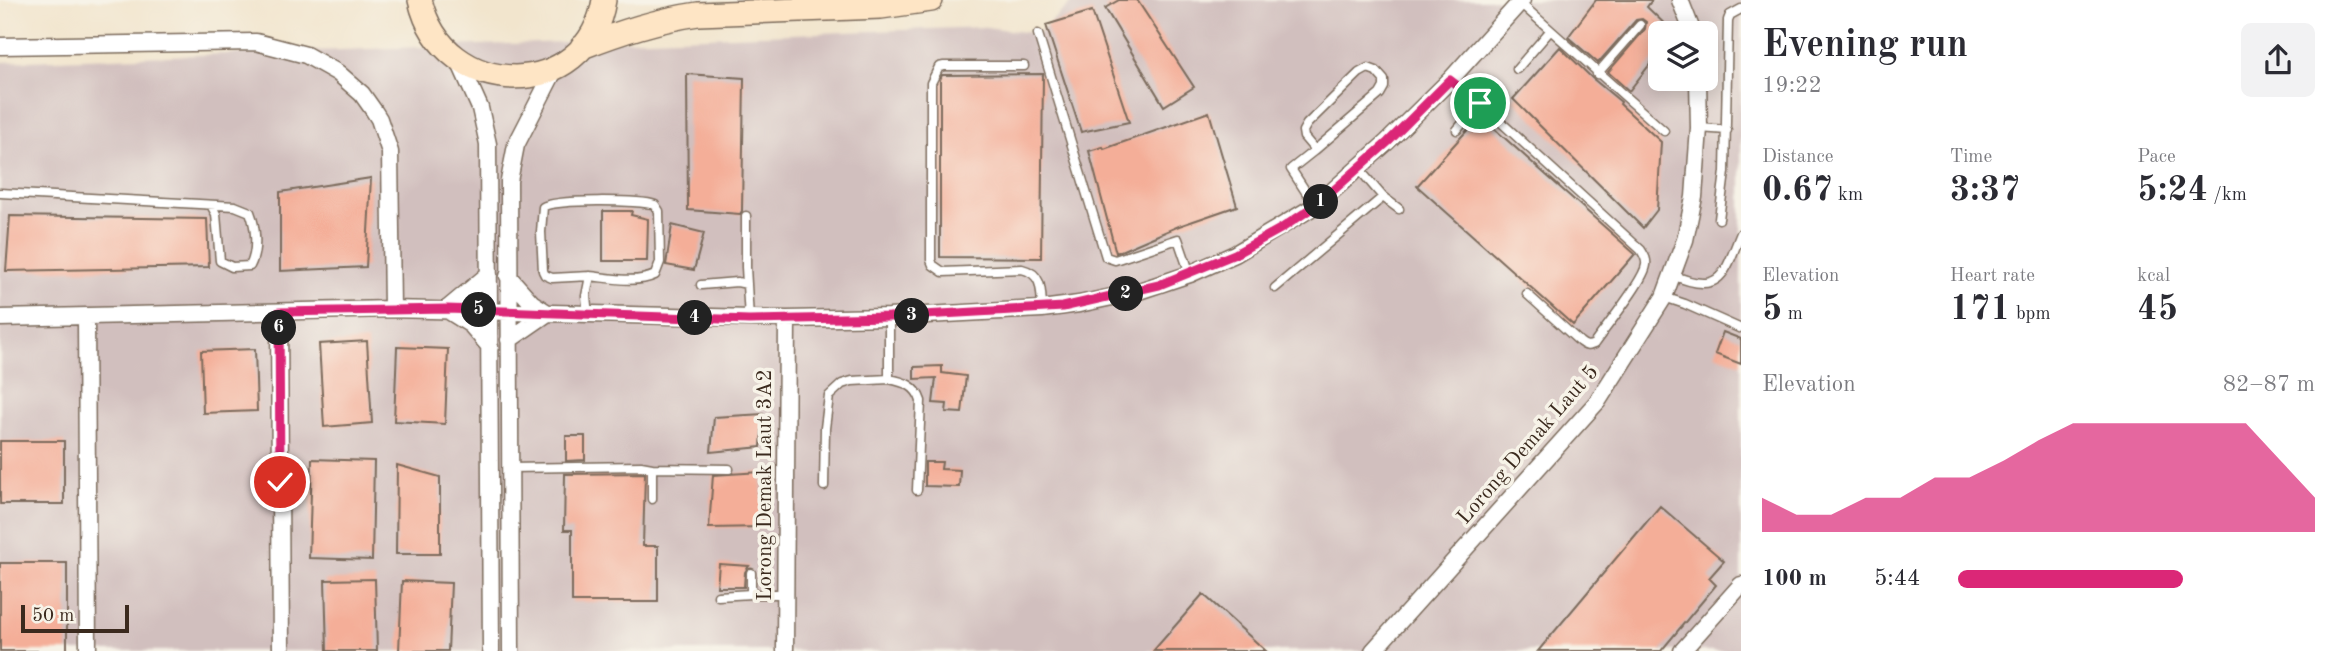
<!DOCTYPE html>
<html lang="en">
<head>
<meta charset="utf-8">
<style>
	:root { --surface:#fff; --page:#f2f2f3; --text:#2b2b33; --muted:#7c7c81; --accent:#db2777 }
	body { margin:0; font-family:"Old Standard TT",serif; background:var(--page); color:var(--text); height:100vh; display:flex; flex-direction:column; font-size:26px; white-space:nowrap }
	* { box-sizing:border-box; margin:0 }
	p { font-size:23px; color:var(--muted) }
	.icon { flex:none; width:38px; height:38px; fill:none; stroke:currentColor; stroke-width:2; stroke-linecap:round; stroke-linejoin:round }
	.map { position:relative; flex:1; overflow:hidden }
	.drawer { display:flex; flex-direction:column; background:var(--surface); width:595px }
	.drawer>* { flex:none }
	.fabs { position:absolute; left:1648px; top:21px; display:grid; gap:14px }
	.fabs a { display:grid; place-items:center; width:70px; height:70px; border-radius:10px; background:var(--surface); box-shadow:0 4px 18px #0003; font-size:35px }
	.scale { position:absolute; left:21px; bottom:18px; width:108px; box-sizing:border-box; padding-left:7px; border:4px solid #3b2a1e; border-top:0; font-size:19px; line-height:24px; white-space:nowrap; color:#3b2a1e; -webkit-text-stroke:5px #f7f3e8; paint-order:stroke }
	.pin { position:absolute; display:grid; place-items:center; width:60px; height:60px; color:#fff; margin:-30px; border:4px solid #fff; border-radius:50%; box-shadow:0 2px 7px #0007 }
	.km { position:absolute; width:35px; height:35px; margin:-18px; border-radius:50%; background:#222; color:#fff; font-size:19px; line-height:35px; text-align:center }
	.round { display:grid; place-items:center; flex:none; width:74px; height:74px; border-radius:10px; background:var(--page) }
	.overview { display:flex; align-items:center; justify-content:space-between; height:119px; padding:0 21px }
	h1 { font-size:38px; font-weight:800; line-height:52px }
	.metrics { display:grid; grid-template-columns:repeat(3,1fr); gap:10px; height:119px; padding:7px 21px }
	.metrics div { display:grid; align-content:center }
	.metrics b { font-size:35px; font-weight:800 }
	.metrics small { font-size:19px; font-weight:400 }
	.metrics p { font-size:19px }
	.chart { height:196px; padding:14px 21px }
	.chart p { display:flex; justify-content:space-between }
	.chart svg { width:100%; height:126px; margin-top:7px; fill:var(--accent); opacity:.7 }
	ul { padding:0 21px; list-style:none; font-size:23px }
	li { display:grid; grid-template-columns:112px 84px 1fr; align-items:center; height:52px }
	li i { height:18px; border-radius:9px; background:var(--accent) }
	main { display:flex; flex:1; min-height:0 }
	.map>svg:first-child { display:block }
	.industrial { fill:#d1bfbe; fill-rule:evenodd }
	.building { fill:#f4ae98 }
	.lines { fill:none; stroke-linecap:round; stroke-linejoin:round }
	.lane-casing { stroke:#7b6b5b; stroke-width:11 }
	.street-casing { stroke:#7b6b5b; stroke-width:19 }
	.secondary-casing { stroke:#7b6b5b; stroke-width:26 }
	.lane { stroke:#fff; stroke-width:8 }
	.street { stroke:#fff; stroke-width:16 }
	.secondary { stroke:#fee5c5; stroke-width:23 }
	.route-casing { stroke:#fff; stroke-width:14 }
	.route { stroke:#db2777; stroke-width:9 }
	.labels { text-anchor:middle; stroke-width:7; stroke-linejoin:round; paint-order:stroke }
	.street-label { font-size:21px; fill:#3b2a1e; stroke:#f7f3e8 }
</style>
</head>
<body>
<main>
<div class="map">
<svg width="1741" height="651" viewBox="0 0 1741 651">
	<rect width="100%" height="100%" fill="#f7f3e8"/>
	<filter id="ink" filterUnits="userSpaceOnUse"><feTurbulence type="fractalNoise" baseFrequency=".0143" numOctaves="2"/><feDisplacementMap in="SourceGraphic" scale="14" xChannelSelector="R" yChannelSelector="G"/><feConvolveMatrix kernelMatrix="1 2 1 2 8 2 1 2 1" color-interpolation-filters="sRGB"/></filter>
	<filter id="wash" filterUnits="userSpaceOnUse"><feTurbulence type="fractalNoise" baseFrequency=".00686" numOctaves="4" result="noise"/><feDisplacementMap in="SourceGraphic" scale="28" xChannelSelector="R" yChannelSelector="G"/><feGaussianBlur stdDeviation="1.57" result="paint"/><feColorMatrix in="noise" values="0 0 0 0 0 0 0 0 0 0 0 0 0 0 0 0 0 1.4 0 .05"/><feComposite in="paint" operator="in"/></filter>
	<g filter="url(#wash)">
		<rect width="100%" height="100%" fill="#f2e5cd"/>
		<path class="industrial" d="M1074 0H1741V651H0V62L986 27 1038 34ZM1661 33H1706V79H1661Z"/>
		<g id="blocks">
			<path class="building" d="M1119 0H1137L1194 87 1164 106 1105 8Z
				M1596 0H1652L1647 7 1674 33H1661V50L1629 91 1608 72 1645 29 1646 22 1642 19 1636 20 1598 63 1568 37Z
				M1092 11 1129 122 1081 132 1046 25Z
				M1560 47 1592 78 1621 102 1620 104 1661 142 1657 210 1643 228 1513 99Z
				M687 74 744 78 742 211 740 214 688 210Z
				M1043 74 1041 258 940 257V80L942 75Z
				M1209 112 1237 206 1179 226 1116 253 1089 151 1103 147 1104 149Z
				M1480 116 1635 254 1573 325 1417 186Z
				M371 178 366 267 280 271V192Z
				M603 211H632L631 215 648 219 647 261H603Z
				M10 216 207 219 209 267 6 271Z
				M672 225 704 233 694 270 666 265Z
				M1723 332 1741 339V364L1715 354Z
				M367 341 372 423 324 427 319 344Z
				M397 347 448 349 445 424 394 421Z
				M255 349 257 411 203 413 201 351Z
				M942 366V373L966 376 962 413 946 412 947 404 933 403 936 378 914 379V367Z
				M763 414 761 447 711 452 714 417Z
				M566 436H585V460L566 461Z
				M0 441H64V504H0Z
				M312 459 374 461 372 560 309 558Z
				M925 462H942L941 469 960 470 959 487 925 486Z
				M397 465 440 477V554H396Z
				M761 472 763 527 709 528 713 475Z
				M645 473 643 546H658V602H572V530H564L565 474Z
				M1660 506 1724 561 1709 578 1716 585 1661 651H1538Z
				M0 563H67V651H0Z
				M719 564 749 566 745 572 744 587H717Z
				M375 579 377 651H327L325 580Z
				M402 581 451 583 448 651H399Z
				M1203 594 1266 651H1153Z"/>
		</g>
	</g>
	<g filter="url(#ink)">
		<use href="#blocks" fill-opacity="0" stroke="#7b6b5b" stroke-width="2"/>
		<g class="lines">
			<g class="lane-casing">
				<path id="lane" d="M1519 2 1664 131
					M1038 34 1106 257 1115 260 1178 239 1190 274
					M1024 66H944L939 67 931 83V260L933 265 943 272 1022 269C1043 274 1041 291 1042 309
					M1368 68 1376 71 1384 80V87L1380 94 1315 150 1304 137 1303 131 1307 124 1359 73Z
					M1517 69 1550 31
					M1597 74 1640 25
					M1450 80 1480 103 1641 250C1644 255 1647 259 1646 265 1644 281 1605 328 1594 344 1588 347 1585 346 1580 342L1527 294
					M1699 128 1727 130
					M1457 130 1480 103
					M1315 150 1291 169 1306 192 1318 204
					M0 193 235 206 250 212C256 227 258 251 250 266L232 267 220 261 216 214 211 205
					M1383 197 1399 209
					M746 216V267L749 319
					M1719 219 1725 172 1728 20 1730 15 1741 9
					M1673 275C1722 297 1725 272 1741 233
					M701 285 737 282 747 284
					M1275 288 1383 197 1359 169
					M1664 297 1685 304 1739 328
					M588 315 586 296 590 276 552 278 545 275 543 271 541 232 543 207C553 199 641 200 655 205L659 211 660 262 655 275C636 284 610 278 590 276
					M889 317V379C904 382 916 385 921 401L917 490
					M510 468 641 466 652 468V499
					M652 468 729 469
					M824 486 825 428 829 396 842 384 852 381 889 379
					M751 573V594H784
					M718 596 751 594"/>
			</g>
			<g class="street-casing">
				<path id="street" d="M1680 0 1693 33
					M0 46 256 42 306 55 338 73 362 94 374 111 379 119 390 152 392 309
					M459 61 480 108 488 144 491 651
					M508 276 532 303 546 312
					M447 309 489 274
					M447 310 471 325 490 347
					M279 312 281 651
					M86 317 88 651
					M0 318 392 309 787 319 889 317 1042 309 1079 304 1136 292 1190 274 1235 254 1318 204 1387 142 1450 80 1522 0
					M509 340 548 313
					M511 651 509 181 516 145 556 67
					M785 651 787 319
					M1373 651 1598 401 1664 297 1685 240 1694 197 1699 128 1698 79
					M1682 651 1741 585"/>
			</g>
			<g class="secondary-casing">
				<path id="secondary" d="M420 0C444 103 588 102 604 0
					M582 47C621 32 657 20 698 14L881 7 931 0"/>
			</g>
			<use href="#lane" class="lane"/>
			<use href="#street" class="street"/>
			<use href="#secondary" class="secondary"/>
		</g>
	</g>
	<g class="lines" filter="url(#ink)">
		<g class="route-casing">
			<path id="route" d="M280 482 279 312 447 309 749 320 889 317 1063 307 1159 285 1235 254 1282 228 1318 204 1388 142 1450 80 1480 103"/>
		</g>
		<use href="#route" class="route"/>
	</g>
	<g class="labels">
		<g class="street-label">
			<text transform="translate(1527 444) rotate(-49)" y="7">Lorong Demak Laut 5</text>
			<text transform="translate(764 485) rotate(-90)" y="7">Lorong Demak Laut 3A2</text>
		</g>
	</g>
</svg>
<div class="fabs">
<a><svg class="icon" aria-label="layers" viewBox="0 0 24 24"><path d="M12 4l9 5-9 5-9-5zM3 14l9 5 9-5"/></svg></a>
</div>
<div class="scale">50 m</div>
<div class="pin" style="left:1480px;top:103px;background:#1e9e55"><svg class="icon" aria-label="arrive" viewBox="0 0 24 24"><path d="M6 21V4h12l-3 4 3 4H6"/></svg></div>
<div class="pin" style="left:280px;top:482px;background:#d93025"><svg class="icon" aria-label="check" viewBox="0 0 24 24"><path d="M5 12l5 5 9-10"/></svg></div>
<b class="km" style="left:1321px;top:202px">1</b>
<b class="km" style="left:1126px;top:294px">2</b>
<b class="km" style="left:912px;top:316px">3</b>
<b class="km" style="left:695px;top:318px">4</b>
<b class="km" style="left:479px;top:310px">5</b>
<b class="km" style="left:279px;top:328px">6</b>
</div>
<section class="drawer">
<div class="overview"><div><h1>Evening run</h1><p>19:22</p></div><a class="round"><svg class="icon" aria-label="share" viewBox="0 0 24 24"><path d="M12 15V3M7 8l5-5 5 5M5 13v7h14v-7"/></svg></a></div>
<div class="metrics">
<div><p>Distance</p><b>0.67<small> km</small></b></div>
<div><p>Time</p><b>3:37</b></div>
<div><p>Pace</p><b>5:24<small> /km</small></b></div>
</div>
<div class="metrics">
<div><p>Elevation</p><b>5<small> m</small></b></div>
<div><p>Heart rate</p><b>171<small> bpm</small></b></div>
<div><p>kcal</p><b>45</b></div>
</div>
<div class="chart"><p><span>Elevation</span>82–87 m</p>
<svg viewBox="0 0 160 44" preserveAspectRatio="none"><path d="M0 44V32L10 38L20 38L30 32L40 32L50 25L60 25L70 19L80 12L90 6L100 6L110 6L120 6L130 6L140 6L150 19L160 32V44z"/></svg>
</div>
<ul>
<li><b>100 m</b>5:44<i style="width:63%"></i></li>
</ul>
</section>
</main>
</body>
</html>
